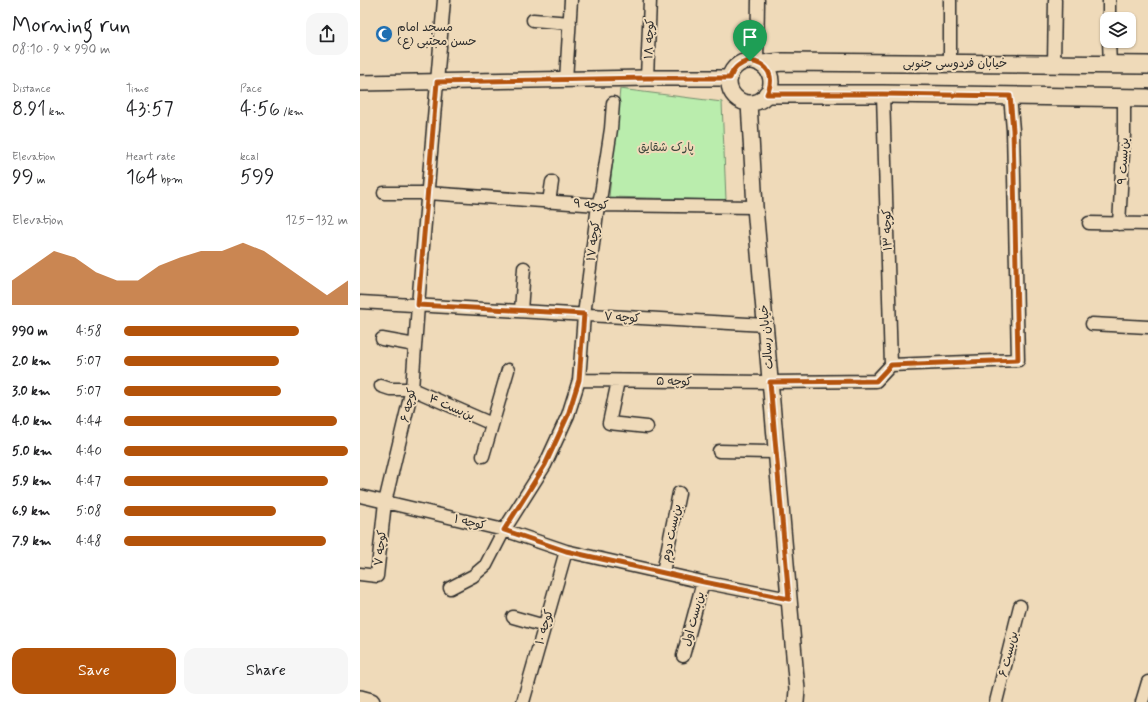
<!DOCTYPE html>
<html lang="en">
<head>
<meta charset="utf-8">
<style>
	:root { --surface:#fff; --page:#f6f6f6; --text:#202124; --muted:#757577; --accent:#b45309 }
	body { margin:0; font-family:Mynerve,"Playpen Sans Arabic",sans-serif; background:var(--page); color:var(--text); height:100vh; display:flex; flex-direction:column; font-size:15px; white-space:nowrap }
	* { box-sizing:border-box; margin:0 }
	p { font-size:13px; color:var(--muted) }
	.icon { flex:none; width:22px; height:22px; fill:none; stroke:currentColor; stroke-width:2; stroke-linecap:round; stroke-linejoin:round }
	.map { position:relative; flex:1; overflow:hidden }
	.details { display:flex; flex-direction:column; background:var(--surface); width:360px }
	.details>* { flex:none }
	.tools { position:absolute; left:740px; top:12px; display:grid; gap:8px }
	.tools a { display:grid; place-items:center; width:36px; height:36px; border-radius:8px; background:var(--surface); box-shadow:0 1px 3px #0004; font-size:20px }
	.pin { position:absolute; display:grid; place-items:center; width:34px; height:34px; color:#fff; margin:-41px -17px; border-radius:50% 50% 50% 0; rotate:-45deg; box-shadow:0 0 4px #0007 }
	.pin .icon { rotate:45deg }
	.round { display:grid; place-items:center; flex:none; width:42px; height:42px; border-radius:12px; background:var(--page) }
	.overview { display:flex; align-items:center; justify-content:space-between; height:68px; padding:0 12px }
	h1 { font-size:22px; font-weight:600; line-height:30px }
	.metrics { display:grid; grid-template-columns:repeat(3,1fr); gap:6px; height:68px; padding:4px 12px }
	.metrics div { display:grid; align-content:center }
	.metrics b { font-size:20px; font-weight:600 }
	.metrics small { font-size:11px; font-weight:400 }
	.metrics p { font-size:11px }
	.chart { height:112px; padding:8px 12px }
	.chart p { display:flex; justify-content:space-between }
	.chart svg { width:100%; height:72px; margin-top:4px; fill:var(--accent); opacity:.7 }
	.cta { display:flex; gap:8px; margin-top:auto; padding:8px 12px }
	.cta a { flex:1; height:46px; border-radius:12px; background:var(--accent); color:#fff; font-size:16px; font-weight:600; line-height:46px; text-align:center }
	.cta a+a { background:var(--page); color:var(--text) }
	ul { padding:0 12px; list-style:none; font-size:13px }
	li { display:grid; grid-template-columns:64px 48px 1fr; align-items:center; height:30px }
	li i { height:10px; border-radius:5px; background:var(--accent) }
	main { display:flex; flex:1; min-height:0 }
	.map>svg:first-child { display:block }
	.green { fill:#baedad; stroke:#728c6c }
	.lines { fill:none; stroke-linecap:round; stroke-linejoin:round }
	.minor-casing { stroke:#2b2b2b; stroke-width:15 }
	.tertiary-casing { stroke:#2b2b2b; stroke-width:18 }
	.secondary-casing { stroke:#2b2b2b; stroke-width:20 }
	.minor { stroke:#efdab9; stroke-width:12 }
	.tertiary { stroke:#efdab9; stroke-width:15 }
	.secondary { stroke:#efdab9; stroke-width:17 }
	.route-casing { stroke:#fff; stroke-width:8 }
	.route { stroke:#b45309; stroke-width:5 }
	.labels { text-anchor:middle; stroke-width:4; stroke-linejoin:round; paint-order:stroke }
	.poi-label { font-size:12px; fill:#2b2b2b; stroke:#efdab9; text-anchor:start }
	.street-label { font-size:12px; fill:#2b2b2b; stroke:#efdab9 }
	.park-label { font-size:12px; fill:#40483e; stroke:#efdab9 }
</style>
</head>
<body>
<main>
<section class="details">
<div class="overview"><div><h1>Morning run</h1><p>08:10 · 9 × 990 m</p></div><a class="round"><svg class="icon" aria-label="share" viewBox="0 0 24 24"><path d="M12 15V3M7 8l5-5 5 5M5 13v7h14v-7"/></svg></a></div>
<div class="metrics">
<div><p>Distance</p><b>8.91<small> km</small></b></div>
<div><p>Time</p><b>43:57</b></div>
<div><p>Pace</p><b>4:56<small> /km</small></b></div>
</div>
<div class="metrics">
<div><p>Elevation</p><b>99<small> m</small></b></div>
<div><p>Heart rate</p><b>164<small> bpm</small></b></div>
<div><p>kcal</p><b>599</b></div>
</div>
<div class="chart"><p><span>Elevation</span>125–132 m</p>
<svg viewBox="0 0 160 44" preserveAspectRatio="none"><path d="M0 44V29L10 20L20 11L30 15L40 24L50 29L60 29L70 20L80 15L90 11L100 11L110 6L120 11L130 20L140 29L150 38L160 29V44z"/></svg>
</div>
<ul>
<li><b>990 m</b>4:58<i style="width:78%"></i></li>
<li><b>2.0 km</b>5:07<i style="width:69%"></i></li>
<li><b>3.0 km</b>5:07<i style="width:70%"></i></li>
<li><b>4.0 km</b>4:44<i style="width:95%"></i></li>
<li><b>5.0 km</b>4:40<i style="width:100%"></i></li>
<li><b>5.9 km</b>4:47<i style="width:91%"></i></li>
<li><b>6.9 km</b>5:08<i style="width:68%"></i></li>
<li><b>7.9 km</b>4:48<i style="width:90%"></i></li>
</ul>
<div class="cta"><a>Save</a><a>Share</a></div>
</section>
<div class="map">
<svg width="788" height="702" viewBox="0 0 788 702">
	<rect width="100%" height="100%" fill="#efdab9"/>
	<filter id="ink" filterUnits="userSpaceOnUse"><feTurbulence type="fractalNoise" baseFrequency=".025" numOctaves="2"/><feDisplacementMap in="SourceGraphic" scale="8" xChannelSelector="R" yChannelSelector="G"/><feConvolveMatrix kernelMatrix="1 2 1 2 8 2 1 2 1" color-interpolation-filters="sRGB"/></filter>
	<g filter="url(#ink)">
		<path class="green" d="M260 89 362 102 366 200 249 197Z"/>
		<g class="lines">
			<g class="minor-casing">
				<path id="minor" d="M749 0V19
					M173 20 210 23
					M749 41 750 65
					M397 62 398 0
					M590 63V0
					M694 64 695 0
					M287 78 290 0
					M206 80 211 0
					M523 94 531 365
					M24 193H68L238 205 395 207
					M189 202 192 182
					M729 223 788 224
					M759 224 764 135V97
					M0 302 405 325
					M161 311 164 268
					M732 324 788 327
					M22 339 55 345
					M219 380 410 382 516 381 531 365 658 360 653 130 650 96
					M258 381 249 423 287 427
					M21 386 30 389H52L132 424
					M359 451 416 452
					M123 456 148 370
					M0 496 144 530 206 551 343 582 429 599
					M303 572 319 493
					M0 574 17 576 25 502 52 389 58 305 84 0
					M90 588 113 576 126 565 144 530 185 465 208 415 219 380 224 315 238 205 241 194 251 129 253 103
					M153 617 185 626
					M323 656 343 582
					M163 702 206 551
					M636 702 660 606
					M782 702 788 682"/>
			</g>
			<g class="tertiary-casing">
				<path id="tertiary" d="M369 82a21 21 0 1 1 42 0a21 21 0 1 1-42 0Z
					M0 83 287 78H370
					M389 103 395 207 437 690 436 702"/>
			</g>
			<g class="secondary-casing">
				<path id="secondary" d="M402 64 423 62 788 65
					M407 94H523L788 98
					M0 699 11 702"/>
			</g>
			<use href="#minor" class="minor"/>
			<use href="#tertiary" class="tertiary"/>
			<use href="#secondary" class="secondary"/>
		</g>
	</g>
	<g class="lines" filter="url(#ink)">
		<g class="route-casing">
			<path id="route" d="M390 61C409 64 415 77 407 94H523L650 96 653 130 658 360 531 365 516 381 410 382 429 599 344 582 206 551 144 530 185 465 208 415 219 380 224 314 58 305 77 82 287 78H370C373 68 379 63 390 61Z"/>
		</g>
		<use href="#route" class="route"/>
	</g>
	<defs>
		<g id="mosque-disc" transform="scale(0.9)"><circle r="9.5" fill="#1f6fb2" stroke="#efdab9"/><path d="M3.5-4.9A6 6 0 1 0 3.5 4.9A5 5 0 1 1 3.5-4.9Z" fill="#fff"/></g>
	</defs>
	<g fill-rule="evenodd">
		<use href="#mosque-disc" x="24" y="34"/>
	</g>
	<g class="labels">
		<g class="poi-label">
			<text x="37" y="31">مسجد امام<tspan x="37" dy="14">حسن مجتبی (ع)</tspan></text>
		</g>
		<g class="street-label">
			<text transform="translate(289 39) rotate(-88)" y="4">کوچه ۱۸</text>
			<text x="595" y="67">خیابان فردوسی جنوبی</text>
			<text transform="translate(763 161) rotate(-87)" y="4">بن‌بست ۹</text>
			<text transform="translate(231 204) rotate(3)" y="4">کوچه ۹</text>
			<text transform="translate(527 230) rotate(-92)" y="4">کوچه ۱۳</text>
			<text transform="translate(233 241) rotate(-83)" y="4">کوچه ۱۷</text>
			<text transform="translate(262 317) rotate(3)" y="4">کوچه ۷</text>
			<text transform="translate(406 337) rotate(-95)" y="4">خیابان رسالت</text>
			<text transform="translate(314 381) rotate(1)" y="4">کوچه ۵</text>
			<text transform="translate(48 405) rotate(-78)" y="4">کوچه ۶</text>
			<text transform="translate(92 407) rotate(23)" y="4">بن‌بست ۴</text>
			<text transform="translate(110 522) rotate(13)" y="4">کوچه ۱</text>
			<text transform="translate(311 533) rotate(-78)" y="4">بن‌بست دوم</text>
			<text transform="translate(20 548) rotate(-84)" y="4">کوچه ۷</text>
			<text transform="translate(333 619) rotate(-75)" y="4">بن‌بست اول</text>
			<text transform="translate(184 627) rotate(-74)" y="4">کوچه ۱۰</text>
			<text transform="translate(648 654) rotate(-76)" y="4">بن‌بست ۶</text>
		</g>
		<g class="park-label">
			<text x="306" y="151">پارک شقایق</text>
		</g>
	</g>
</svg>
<div class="tools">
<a><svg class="icon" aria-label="layers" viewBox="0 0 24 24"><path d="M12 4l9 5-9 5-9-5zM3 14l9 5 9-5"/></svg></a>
</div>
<div class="pin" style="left:390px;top:61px;background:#1e9e55"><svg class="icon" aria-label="arrive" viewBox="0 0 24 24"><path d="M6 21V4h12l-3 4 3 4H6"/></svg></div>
</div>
</main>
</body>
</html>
